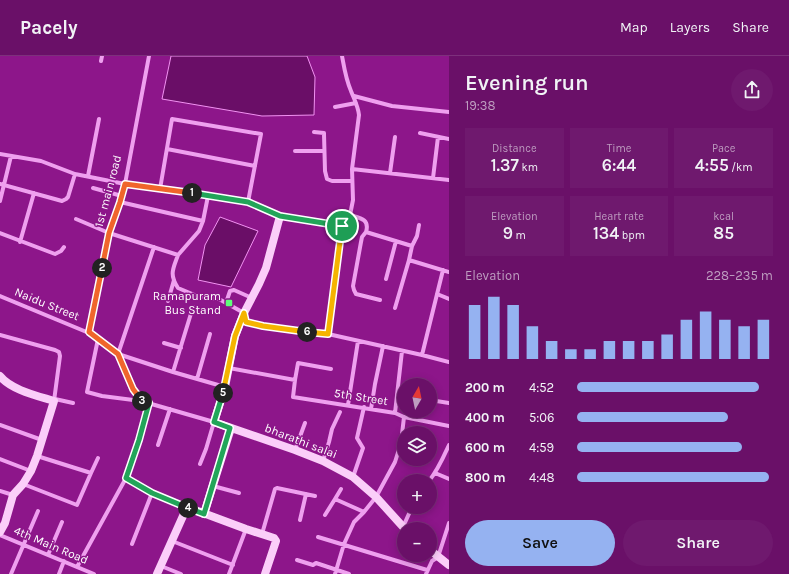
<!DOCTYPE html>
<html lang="en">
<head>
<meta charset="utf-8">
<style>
	:root { --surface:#6a1068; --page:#6f196e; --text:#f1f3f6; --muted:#be9dc0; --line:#7d307c; --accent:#95b2f1 }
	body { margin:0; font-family:Karla,sans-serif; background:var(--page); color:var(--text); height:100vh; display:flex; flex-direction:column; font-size:15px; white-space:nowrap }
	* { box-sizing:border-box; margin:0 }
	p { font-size:13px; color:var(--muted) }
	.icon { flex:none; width:22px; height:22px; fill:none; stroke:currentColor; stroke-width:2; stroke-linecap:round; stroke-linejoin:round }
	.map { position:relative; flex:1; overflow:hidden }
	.side { display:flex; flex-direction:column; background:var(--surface); width:340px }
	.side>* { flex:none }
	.needle { width:26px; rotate:9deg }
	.tools { position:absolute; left:397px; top:322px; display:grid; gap:8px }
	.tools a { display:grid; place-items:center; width:40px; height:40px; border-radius:50%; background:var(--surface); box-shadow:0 2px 10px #0003,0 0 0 1px var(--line); font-size:20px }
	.pin { position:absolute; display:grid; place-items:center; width:34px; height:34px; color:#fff; margin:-17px; border:2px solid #fff; border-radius:50%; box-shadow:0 1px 4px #0007 }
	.km { position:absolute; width:20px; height:20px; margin:-10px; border-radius:50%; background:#222; color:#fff; font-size:11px; line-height:20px; text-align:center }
	.round { display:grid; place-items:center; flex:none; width:42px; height:42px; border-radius:21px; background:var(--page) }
	.summary { display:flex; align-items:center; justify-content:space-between; height:68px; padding:0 16px }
	h1 { font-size:22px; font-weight:600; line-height:30px }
	.figures { display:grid; grid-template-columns:repeat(3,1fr); gap:6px; height:68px; padding:4px 16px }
	.figures div { display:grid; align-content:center; border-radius:0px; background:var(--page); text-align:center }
	.figures b { font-size:17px; font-weight:600 }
	.figures small { font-size:11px; font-weight:400 }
	.figures p { font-size:11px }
	.chart { height:112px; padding:8px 16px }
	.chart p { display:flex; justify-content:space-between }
	.chart svg { width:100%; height:72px; margin-top:4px; stroke:var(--accent); stroke-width:6 }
	.cta { display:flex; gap:8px; margin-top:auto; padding:8px 16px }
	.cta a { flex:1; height:46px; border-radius:24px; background:var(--accent); color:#111; font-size:16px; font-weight:600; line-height:46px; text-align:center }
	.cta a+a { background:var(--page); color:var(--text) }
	ul { padding:0 16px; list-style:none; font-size:13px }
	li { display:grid; grid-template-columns:64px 48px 1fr; align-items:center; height:30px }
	li i { height:10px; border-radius:5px; background:var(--accent) }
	header { display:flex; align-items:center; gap:24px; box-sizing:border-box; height:56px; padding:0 20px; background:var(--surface); border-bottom:1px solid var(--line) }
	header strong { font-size:19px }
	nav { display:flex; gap:22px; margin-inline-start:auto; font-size:14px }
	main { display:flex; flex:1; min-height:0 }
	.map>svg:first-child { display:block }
	.water { fill:#6a0e67; stroke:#f292f2 }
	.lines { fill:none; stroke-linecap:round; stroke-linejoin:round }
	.street { stroke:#efa0ef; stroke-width:4 }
	.secondary { stroke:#fbcef9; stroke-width:8 }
	.split-1-casing { stroke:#fff; stroke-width:8 }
	.split-2-casing { stroke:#fff; stroke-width:8 }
	.split-3-casing { stroke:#fff; stroke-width:8 }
	.split-4-casing { stroke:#fff; stroke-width:8 }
	.split-5-casing { stroke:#fff; stroke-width:8 }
	.split-6-casing { stroke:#fff; stroke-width:8 }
	.split-7-casing { stroke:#fff; stroke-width:8 }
	.split-1 { stroke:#22a559; stroke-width:5 }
	.split-2 { stroke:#f0652b; stroke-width:5 }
	.split-3 { stroke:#f0652b; stroke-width:5 }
	.split-4 { stroke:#22a559; stroke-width:5 }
	.split-5 { stroke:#22a559; stroke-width:5 }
	.split-6 { stroke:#f5b400; stroke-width:5 }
	.split-7 { stroke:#f5b400; stroke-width:5 }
	.poi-dot { fill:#5fff7a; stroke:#8d168a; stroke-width:1.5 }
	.labels { text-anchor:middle; stroke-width:3; stroke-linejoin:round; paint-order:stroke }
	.street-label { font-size:12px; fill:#fff; stroke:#8d168a }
	.poi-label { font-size:12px; fill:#fff; stroke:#8d168a; text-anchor:end }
</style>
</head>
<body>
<header>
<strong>Pacely</strong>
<nav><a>Map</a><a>Layers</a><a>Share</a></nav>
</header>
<main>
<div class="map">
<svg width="449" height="518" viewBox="0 0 449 518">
	<rect width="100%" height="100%" fill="#8d168a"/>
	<path class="water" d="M171 0H307L315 21 314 59 262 60 162 43Z
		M220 161 258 175 231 231 198 224 205 189Z"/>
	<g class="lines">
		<path class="street" d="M101 5 102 0
			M354 40 392 50 449 56
			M335 51 356 47
			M314 76 324 77V78L325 115 327 123 332 125H352
			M420 77 449 83
			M167 93 255 110
			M295 95H324
			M0 98 41 105 75 118 125 128 248 146 280 160 343 170 348 166 350 159 353 144 352 113 359 59C358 50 354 43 351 35 346 24 344 11 342 0
			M352 113 449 124
			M390 117 395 81
			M88 120 99 63
			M433 122 438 81
			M0 128 62 145 66 143 68 141 75 118
			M93 132 122 140
			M160 133 172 63 261 78 248 146
			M0 145 11 100
			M120 146 203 165
			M350 159C360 162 370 163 366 176L412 190 409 204 449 216
			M76 163 109 177 178 199 199 175 203 165 208 140
			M366 176 362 181 361 186 353 230 354 234 356 238 380 244
			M0 177 55 198 61 195 64 191
			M20 186 34 137
			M412 190 417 180 419 169
			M154 191 118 298 173 316
			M178 199C173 213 169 218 178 232L197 240 219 243 244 257 247 266 263 270 328 278 422 299 449 306
			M386 223 396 185
			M437 238 449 243
			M0 240 89 277 118 298 133 333 141 345 214 366 206 393 200 408
			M168 245 174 224
			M226 247 230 235 234 234 252 242
			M193 251 173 316 225 331
			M395 252 409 204
			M89 277 109 177 120 146 125 128 149 0
			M328 278 343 170
			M0 279 55 294 59 296 60 300 54 345
			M98 283 87 336 102 340 141 345
			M164 287 181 292
			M422 299 443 214
			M229 312 295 324 298 307 331 313
			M197 323 210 278
			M295 324 293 341 395 357 404 361 449 370
			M397 338 404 339
			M55 343 73 347
			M430 344 449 347
			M348 349 358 285
			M371 353 375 328 383 290
			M395 357 402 295
			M0 369 42 384
			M158 389 170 353
			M295 394 305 367
			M0 403 31 415
			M323 405 329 386 332 373 340 356
			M91 417 98 402
			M435 417 449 423
			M353 421 363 392 357 382 364 351
			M126 422 139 384 149 347
			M429 425C438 414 443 402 449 389
			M23 428 77 449 91 417 37 400
			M213 430 239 437
			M341 433 335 443 364 456
			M0 435 13 439
			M325 459 335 443
			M300 464 306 438
			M403 471 412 451
			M262 478 275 433 277 432 315 440
			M0 479 94 518
			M318 481 427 514
			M172 485 233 509
			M132 488 152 437 187 451
			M48 499 62 466
			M297 504 313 509 316 507 349 518
			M161 510 181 518
			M77 511 126 422 152 437
			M11 518 38 455
			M59 518 64 505
			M229 518 246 473
			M335 518 344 488 354 466 364 456 376 441 395 406 401 387 404 361
			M426 518 432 505 438 501 449 467"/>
		<path class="secondary" d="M280 160 266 212 259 228 244 257 235 280 225 331 214 366 295 394 323 405 353 421 376 441 405 473
			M0 320C11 334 38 340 54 345L37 400 31 415 23 428 13 439 5 467 0 476
			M204 458 231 372
			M430 494 449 509
			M157 518 187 451 246 473 274 482 276 485 265 518"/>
	</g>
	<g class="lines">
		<g class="split-1-casing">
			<path id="split-1" d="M192 137 248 146 280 160 342 170"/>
		</g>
		<g class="split-2-casing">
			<path id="split-2" d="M102 212 109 177 120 146 125 128 192 137"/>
		</g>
		<g class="split-3-casing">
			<path id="split-3" d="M102 212 89 276 118 298 133 333 142 345"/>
		</g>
		<g class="split-4-casing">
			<path id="split-4" d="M142 345 149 347 139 384 126 422 152 437 188 452"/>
		</g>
		<g class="split-5-casing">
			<path id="split-5" d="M188 452 204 458 230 372 214 366 223 337"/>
		</g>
		<g class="split-6-casing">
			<path id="split-6" d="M223 337 235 280 244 257 246 266 263 270 307 276"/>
		</g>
		<g class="split-7-casing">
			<path id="split-7" d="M307 276 328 278 342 170"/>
		</g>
		<use href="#split-1" class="split-1"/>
		<use href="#split-2" class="split-2"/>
		<use href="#split-3" class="split-3"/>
		<use href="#split-4" class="split-4"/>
		<use href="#split-5" class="split-5"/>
		<use href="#split-6" class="split-6"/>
		<use href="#split-7" class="split-7"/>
	</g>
	<rect class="poi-dot" x="225" y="243" width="8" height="8" rx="2"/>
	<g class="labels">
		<g class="street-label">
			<text transform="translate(108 135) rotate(-75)" y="4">1st main road</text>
			<text transform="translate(47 248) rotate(22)" y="4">Naidu Street</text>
			<text transform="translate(361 341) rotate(9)" y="4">5th Street</text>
			<text transform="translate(301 385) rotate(21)" y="4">bharathi salai</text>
			<text transform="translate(51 489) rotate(23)" y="4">4th Main Road</text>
		</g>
		<g class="poi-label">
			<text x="221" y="244">Ramapuram<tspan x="221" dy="14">Bus Stand</tspan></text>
		</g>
	</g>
</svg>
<div class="tools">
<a><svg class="needle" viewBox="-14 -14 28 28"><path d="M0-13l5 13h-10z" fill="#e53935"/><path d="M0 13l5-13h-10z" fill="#be9dc0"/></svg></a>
<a><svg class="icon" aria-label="layers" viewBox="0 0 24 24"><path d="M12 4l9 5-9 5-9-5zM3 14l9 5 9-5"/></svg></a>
<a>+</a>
<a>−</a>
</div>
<div class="pin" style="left:342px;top:170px;background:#1e9e55"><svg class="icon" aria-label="arrive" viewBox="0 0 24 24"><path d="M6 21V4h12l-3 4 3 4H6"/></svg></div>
<b class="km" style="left:192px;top:137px">1</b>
<b class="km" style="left:102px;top:212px">2</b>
<b class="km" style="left:142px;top:345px">3</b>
<b class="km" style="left:188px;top:452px">4</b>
<b class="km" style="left:223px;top:337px">5</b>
<b class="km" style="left:307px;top:276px">6</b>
</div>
<section class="side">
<div class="summary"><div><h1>Evening run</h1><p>19:38</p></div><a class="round"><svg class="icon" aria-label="share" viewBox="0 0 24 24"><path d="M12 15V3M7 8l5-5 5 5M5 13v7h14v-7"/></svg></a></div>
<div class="figures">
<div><p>Distance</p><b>1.37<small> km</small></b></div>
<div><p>Time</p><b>6:44</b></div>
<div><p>Pace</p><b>4:55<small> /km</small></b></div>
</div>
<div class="figures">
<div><p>Elevation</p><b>9<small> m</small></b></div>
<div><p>Heart rate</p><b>134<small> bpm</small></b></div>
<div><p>kcal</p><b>85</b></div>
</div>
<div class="chart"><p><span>Elevation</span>228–235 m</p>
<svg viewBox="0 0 160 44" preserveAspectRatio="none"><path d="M5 44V11M15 44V6M25 44V11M35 44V24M45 44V33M55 44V38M65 44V38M75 44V33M85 44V33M95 44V33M105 44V29M115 44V20M125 44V15M135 44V20M145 44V24M155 44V20"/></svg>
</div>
<ul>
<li><b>200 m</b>4:52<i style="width:93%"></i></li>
<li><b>400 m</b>5:06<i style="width:77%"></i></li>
<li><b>600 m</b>4:59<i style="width:84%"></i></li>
<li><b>800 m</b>4:48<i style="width:98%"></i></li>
</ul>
<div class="cta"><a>Save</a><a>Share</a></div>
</section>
</main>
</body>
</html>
